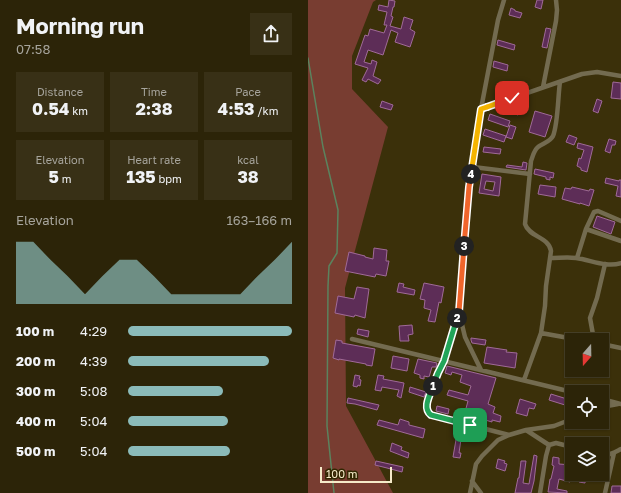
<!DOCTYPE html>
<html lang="en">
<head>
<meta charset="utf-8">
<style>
	:root { --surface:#2c2408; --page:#383016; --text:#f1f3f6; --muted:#a6a49c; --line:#484129; --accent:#8bbbb9 }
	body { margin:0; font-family:"Golos Text",sans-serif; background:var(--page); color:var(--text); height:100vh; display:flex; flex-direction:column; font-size:15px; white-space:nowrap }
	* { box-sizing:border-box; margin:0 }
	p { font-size:13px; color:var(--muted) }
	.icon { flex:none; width:22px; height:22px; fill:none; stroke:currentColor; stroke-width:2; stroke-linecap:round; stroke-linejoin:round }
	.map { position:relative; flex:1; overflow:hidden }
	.side { display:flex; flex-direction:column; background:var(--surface); width:308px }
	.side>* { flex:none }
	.needle { width:26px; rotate:200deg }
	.fabs { position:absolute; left:257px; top:333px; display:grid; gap:8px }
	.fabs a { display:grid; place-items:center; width:44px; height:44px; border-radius:0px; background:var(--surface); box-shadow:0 1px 3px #0004,0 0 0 1px var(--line); font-size:20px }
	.scale { position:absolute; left:12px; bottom:10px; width:72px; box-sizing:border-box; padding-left:4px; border:2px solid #f6ebc9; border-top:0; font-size:11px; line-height:14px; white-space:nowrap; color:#f6ebc9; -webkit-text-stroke:3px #312601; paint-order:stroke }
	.pin { position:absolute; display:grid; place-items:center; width:34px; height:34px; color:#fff; margin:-17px; border-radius:8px; box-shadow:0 2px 6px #0006 }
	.km { position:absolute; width:20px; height:20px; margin:-10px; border-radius:50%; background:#222; color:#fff; font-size:11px; line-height:20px; text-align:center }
	.round { display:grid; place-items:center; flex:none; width:42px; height:42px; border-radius:0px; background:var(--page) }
	.overview { display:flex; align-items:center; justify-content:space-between; height:68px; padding:0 16px }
	h1 { font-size:22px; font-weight:700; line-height:30px }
	.figures { display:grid; grid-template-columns:repeat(3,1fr); gap:6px; height:68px; padding:4px 16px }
	.figures div { display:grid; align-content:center; border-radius:0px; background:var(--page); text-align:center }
	.figures b { font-size:17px; font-weight:700 }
	.figures small { font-size:11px; font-weight:400 }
	.figures p { font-size:11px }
	.chart { height:112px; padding:8px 16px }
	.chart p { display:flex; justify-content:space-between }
	.chart svg { width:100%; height:72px; margin-top:4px; fill:var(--accent); opacity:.7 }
	ul { padding:0 16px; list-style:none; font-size:13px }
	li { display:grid; grid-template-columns:64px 48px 1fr; align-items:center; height:30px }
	li i { height:10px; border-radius:5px; background:var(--accent) }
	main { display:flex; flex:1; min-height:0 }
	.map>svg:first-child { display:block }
	.green { fill:#783d31 }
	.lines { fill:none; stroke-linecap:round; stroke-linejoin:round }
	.stream { stroke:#5b835e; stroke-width:1.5 }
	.building { fill:#5d2d57; stroke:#a06a98; fill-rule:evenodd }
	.minor { stroke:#736b50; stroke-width:4.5 }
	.split-1-casing { stroke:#fff; stroke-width:8 }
	.split-2-casing { stroke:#fff; stroke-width:8 }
	.split-3-casing { stroke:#fff; stroke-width:8 }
	.split-4-casing { stroke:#fff; stroke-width:8 }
	.split-5-casing { stroke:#fff; stroke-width:8 }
	.split-6-casing { stroke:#fff; stroke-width:8 }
	.split-1 { stroke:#22a559; stroke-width:5 }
	.split-2 { stroke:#22a559; stroke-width:5 }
	.split-3 { stroke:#f0652b; stroke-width:5 }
	.split-4 { stroke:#f0652b; stroke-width:5 }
	.split-5 { stroke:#f5b400; stroke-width:5 }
	.split-6 { stroke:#f5b400; stroke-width:5 }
</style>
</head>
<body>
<main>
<section class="side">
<div class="overview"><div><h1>Morning run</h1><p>07:58</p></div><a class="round"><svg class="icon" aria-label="share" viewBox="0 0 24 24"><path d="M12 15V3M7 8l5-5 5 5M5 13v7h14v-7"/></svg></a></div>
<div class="figures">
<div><p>Distance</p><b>0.54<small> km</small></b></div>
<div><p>Time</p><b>2:38</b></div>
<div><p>Pace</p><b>4:53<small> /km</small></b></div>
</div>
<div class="figures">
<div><p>Elevation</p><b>5<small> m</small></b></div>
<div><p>Heart rate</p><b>135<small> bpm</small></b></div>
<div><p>kcal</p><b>38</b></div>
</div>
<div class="chart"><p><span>Elevation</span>163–166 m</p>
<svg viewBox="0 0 160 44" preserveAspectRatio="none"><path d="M0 44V6L10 6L20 17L30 27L40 38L50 27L60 17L70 17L80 27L90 38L100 38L110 38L120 38L130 38L140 27L150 17L160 6V44z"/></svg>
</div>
<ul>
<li><b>100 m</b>4:29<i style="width:100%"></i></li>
<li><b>200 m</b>4:39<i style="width:86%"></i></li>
<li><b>300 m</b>5:08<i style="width:58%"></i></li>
<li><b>400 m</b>5:04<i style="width:61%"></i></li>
<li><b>500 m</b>5:04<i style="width:62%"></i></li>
</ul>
</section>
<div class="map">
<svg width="313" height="493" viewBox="0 0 313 493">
	<rect width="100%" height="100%" fill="#3b300a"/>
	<path class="green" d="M0 0H68L65 2 44 56V89L80 127 37 288 38 406 85 493H0Z"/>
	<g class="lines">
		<path class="stream" d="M0 58 15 147 30 210 29 253 21 266 20 286 19 426 26 493"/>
	</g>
	<path class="building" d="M81 0 87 1 86 7H85L83 16 85 17 82 26 93 29 96 17 105 20 102 29 107 32 102 47 87 42 90 33 83 30 75 55 60 50 56 62 63 64 64 60 69 62 65 76 73 80 70 84 60 79 58 82 54 80 60 68 47 64 57 35 60 36 62 29 76 33 79 25H76L79 12 70 10 71 5 80 7Z
		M229 0H235L233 9 227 7Z
		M203 8 207 10V11L214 13 212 18 201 15Z
		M238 28 243 29 239 48 234 47Z
		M190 40 207 45 206 50 189 45Z
		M186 61 200 65 199 71 185 67Z
		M305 82 313 83V99L303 98Z
		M289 99 294 101 290 113 285 111Z
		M74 101 85 105 83 110 72 107Z
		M205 104 213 107 210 115 202 112Z
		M227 111 244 116 237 137 221 132Z
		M182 114 202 121 200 127 180 120Z
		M202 125 208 127 204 139 198 137Z
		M177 129 198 136 196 142 175 135Z
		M261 135 269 138 266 145 258 142Z
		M301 139 308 141 307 145H304L302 153 297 151Z
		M270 143 285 147 279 172 273 170V168L269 166 271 158 273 159 276 150 269 148Z
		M176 147 193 149 192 154 175 152Z
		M215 162 219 163 218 170 198 167 199 165 214 167Z
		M227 169 246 173 245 178 242 177V180L238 179V177L226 174Z
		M174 174 193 177 191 196 171 193ZM178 181 187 182 185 191 176 189Z
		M298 178 311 181V180H313V197L308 196 310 186 297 183Z
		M232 185 248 187 247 197 230 194Z
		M264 187 281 191 282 189 286 190 281 206 272 203V204L254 199 257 188 263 189Z
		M289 216 307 222 303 234 285 227Z
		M66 248 79 250 78 261H81L78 276 68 274 67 277 37 271 41 252 57 256V257L65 259Z
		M91 283 96 284 95 287 107 290 106 295 89 292Z
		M116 283 136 287 133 303 131 302 127 322 120 321 123 310 116 308 117 300 112 299Z
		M49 287 61 289 57 318 47 315 46 317 27 313 30 296 46 299Z
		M104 325 105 334 100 335 101 341H92L91 326Z
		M50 329 61 331 60 337 49 334Z
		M163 338 178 340 177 345 164 343 163 340Z
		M28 340 34 341V343L67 349 64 366 58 365V364L31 359V360L25 358Z
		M179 347 199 350 198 352 209 353 207 368 176 363Z
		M85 356 101 359 99 371 83 368Z
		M110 359 129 363 128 367H124L121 377 116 376V379L112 378V375L106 373Z
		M139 366 188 378 180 404 187 407 185 413 193 416 192 422 184 420V422L167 417 168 415 157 412 160 401 139 395 141 390 160 395 163 386 152 382 154 375 144 372 143 375 137 373Z
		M47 375 52 376 51 379 53 380 52 386 50 385 49 387 45 386Z
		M70 375 76 376 75 379 96 383 93 398 89 396 91 390 74 387 73 391 67 390Z
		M102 387 118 392 116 397 101 392Z
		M243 394 259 399 257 405 241 400Z
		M40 398 71 405 69 410 47 404 39 403Z
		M212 399 228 404 226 409 221 408 219 416 208 413Z
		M129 406 141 409 140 414 128 411Z
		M92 419 101 422V425L117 429 115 438 69 425 71 420 90 425Z
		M149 434 159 435 158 440 153 439 151 453H153L152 458 145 457Z
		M84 443 94 447 93 450 101 453 100 458 82 451Z
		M226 455 229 456 226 481 223 493H207L210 478H211L213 461H218L215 483 221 484Z
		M245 457 251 458V464L264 465V472L262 482 251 479 249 489 259 491V493L240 492 242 479H243L246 466 244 465Z
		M190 459 197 461 196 463 199 464 197 471 188 468Z
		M68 461 95 467 94 472 79 468 67 465Z
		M272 474H278L277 483 271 482Z
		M304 486H313V493H303Z"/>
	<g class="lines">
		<path class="minor" d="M235 87 248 21 249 10 248 0
			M173 109 274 74 289 72 313 76
			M165 167 222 174
			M278 229 313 241
			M242 258C251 258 260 257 268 258 283 260 299 268 313 263
			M269 258 278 229 286 212 290 211 313 221
			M151 313 136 361 130 373 126 382 118 408 120 412 123 415 201 435
			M233 333 272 340
			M44 339 264 392
			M286 340 282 318 289 298 297 264
			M294 344 313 348
			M173 370 157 337 151 312 161 187 173 109 190 20 196 0
			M216 380 233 333 237 306 238 286 243 251C241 237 221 237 217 224L223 161C225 156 226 150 230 147 235 143 242 142 245 136 250 124 250 95 252 82
			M294 399 313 404
			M294 407 310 404
			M218 430 241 445 248 443 264 447
			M294 455C301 456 307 452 313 449
			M164 481 173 493
			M162 493 168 464 174 456 190 440 201 435 218 430 246 426 264 419
			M232 493 238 456 241 445
			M297 493 306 453"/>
	</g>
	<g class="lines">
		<g class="split-1-casing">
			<path id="split-1" d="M125 386C122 395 114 408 123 415L162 425"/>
		</g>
		<g class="split-2-casing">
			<path id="split-2" d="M125 386 130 373 136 361 149 318"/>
		</g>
		<g class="split-3-casing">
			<path id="split-3" d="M149 318 151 312 156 246"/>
		</g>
		<g class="split-4-casing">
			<path id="split-4" d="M156 246 161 187 163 174"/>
		</g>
		<g class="split-5-casing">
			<path id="split-5" d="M163 174 173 109 179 107"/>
		</g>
		<g class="split-6-casing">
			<path id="split-6" d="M179 107 204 98"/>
		</g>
		<use href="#split-1" class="split-1"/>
		<use href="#split-2" class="split-2"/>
		<use href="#split-3" class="split-3"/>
		<use href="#split-4" class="split-4"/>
		<use href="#split-5" class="split-5"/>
		<use href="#split-6" class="split-6"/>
	</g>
</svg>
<div class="fabs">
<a><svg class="needle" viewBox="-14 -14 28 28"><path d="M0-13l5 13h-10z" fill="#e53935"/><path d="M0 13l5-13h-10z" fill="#a6a49c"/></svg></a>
<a><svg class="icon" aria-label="locate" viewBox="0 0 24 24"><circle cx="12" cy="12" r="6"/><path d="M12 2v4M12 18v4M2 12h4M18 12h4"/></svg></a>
<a><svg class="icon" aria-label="layers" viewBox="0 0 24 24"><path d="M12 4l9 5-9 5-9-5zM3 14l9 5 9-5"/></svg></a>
</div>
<div class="scale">100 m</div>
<div class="pin" style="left:162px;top:425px;background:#1e9e55"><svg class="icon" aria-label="arrive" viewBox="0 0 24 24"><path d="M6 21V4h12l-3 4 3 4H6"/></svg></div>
<div class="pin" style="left:204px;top:98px;background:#d93025"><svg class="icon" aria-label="check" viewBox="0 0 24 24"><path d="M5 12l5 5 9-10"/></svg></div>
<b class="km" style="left:125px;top:386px">1</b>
<b class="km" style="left:149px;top:318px">2</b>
<b class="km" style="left:156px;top:246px">3</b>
<b class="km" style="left:163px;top:174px">4</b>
</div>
</main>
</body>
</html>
